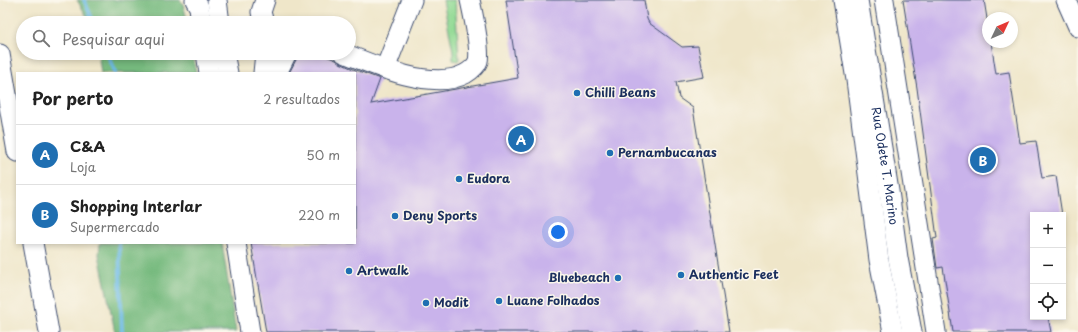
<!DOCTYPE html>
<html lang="pt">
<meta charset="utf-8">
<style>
:root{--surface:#fff;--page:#f6f6f6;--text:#222;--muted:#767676;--line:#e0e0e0;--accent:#1f6fb2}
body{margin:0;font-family:"Playpen Sans",sans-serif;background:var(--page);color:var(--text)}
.controls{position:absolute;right:12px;bottom:12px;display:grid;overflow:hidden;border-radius:0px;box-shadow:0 2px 6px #0003}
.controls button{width:36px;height:36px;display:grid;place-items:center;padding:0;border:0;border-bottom:1px solid var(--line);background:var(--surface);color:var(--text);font:20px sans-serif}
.compass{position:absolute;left:982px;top:12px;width:36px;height:36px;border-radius:50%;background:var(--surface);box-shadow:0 2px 6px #0003;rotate:46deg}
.you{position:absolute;left:558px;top:232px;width:14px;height:14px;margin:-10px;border:3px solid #fff;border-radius:50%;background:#1a73e8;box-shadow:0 0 0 6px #1a73e833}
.badge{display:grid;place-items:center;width:26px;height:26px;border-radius:50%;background:var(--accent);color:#fff;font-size:13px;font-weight:700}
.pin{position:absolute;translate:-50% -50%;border:2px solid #fff;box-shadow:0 1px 4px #0006}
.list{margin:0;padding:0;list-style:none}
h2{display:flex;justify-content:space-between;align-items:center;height:52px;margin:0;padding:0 16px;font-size:17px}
h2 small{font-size:13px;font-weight:400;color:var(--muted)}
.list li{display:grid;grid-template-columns:26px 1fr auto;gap:12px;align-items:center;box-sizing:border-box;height:60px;padding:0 16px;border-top:1px solid var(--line)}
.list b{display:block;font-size:15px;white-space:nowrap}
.list p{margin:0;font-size:13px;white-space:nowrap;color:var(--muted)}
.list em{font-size:13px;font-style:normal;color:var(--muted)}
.icon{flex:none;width:22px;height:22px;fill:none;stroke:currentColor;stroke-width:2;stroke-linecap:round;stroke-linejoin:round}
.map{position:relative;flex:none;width:1078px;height:332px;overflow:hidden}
.search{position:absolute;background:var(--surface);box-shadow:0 2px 6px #0003;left:16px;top:16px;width:340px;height:44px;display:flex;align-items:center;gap:10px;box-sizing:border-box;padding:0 14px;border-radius:22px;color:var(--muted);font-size:15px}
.panel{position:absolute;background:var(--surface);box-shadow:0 2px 6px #0003;left:16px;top:72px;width:340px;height:172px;border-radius:0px}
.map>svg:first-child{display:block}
</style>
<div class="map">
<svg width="1078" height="332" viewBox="0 0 1078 332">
<rect width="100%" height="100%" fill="#fbf7ec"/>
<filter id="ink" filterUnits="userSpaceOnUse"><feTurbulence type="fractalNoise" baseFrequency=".025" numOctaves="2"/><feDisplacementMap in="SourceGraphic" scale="8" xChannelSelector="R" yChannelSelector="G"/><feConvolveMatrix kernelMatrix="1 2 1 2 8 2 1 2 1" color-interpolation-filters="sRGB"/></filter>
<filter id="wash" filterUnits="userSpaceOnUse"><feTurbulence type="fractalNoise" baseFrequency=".012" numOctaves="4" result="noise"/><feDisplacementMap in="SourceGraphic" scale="16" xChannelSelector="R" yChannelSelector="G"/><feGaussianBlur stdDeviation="0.9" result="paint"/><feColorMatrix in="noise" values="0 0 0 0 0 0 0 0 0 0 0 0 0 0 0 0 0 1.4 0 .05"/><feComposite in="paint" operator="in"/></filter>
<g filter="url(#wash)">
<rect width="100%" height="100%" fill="#efe6c9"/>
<polygon fill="#93da94" stroke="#578479" points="443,0 455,0 459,59 458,61 453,60 453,51"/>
<g fill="#76ba7e" stroke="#48746e">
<polygon points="77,0 180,0 183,4 188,23 90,23 88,18"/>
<polygon points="98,53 193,53 196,73 101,73"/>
<polygon points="100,243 222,243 236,332 115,332 99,255"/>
</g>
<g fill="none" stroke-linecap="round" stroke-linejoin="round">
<g stroke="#6cbae6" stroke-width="4">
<polyline points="84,0 94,23"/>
<polyline points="107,53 114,69 115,73"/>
<polyline points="119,243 122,332"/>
</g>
</g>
<g id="blocks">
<g fill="#c9b3eb">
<polygon points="506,0 644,0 647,19 649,23 682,47 698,46 704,77 676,82 679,98 693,108 729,332 266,332 251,243 355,243 355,73 289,73 297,58 298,53 318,53 336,60 340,63 353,69 380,79 371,104 518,78"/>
<polygon points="903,0 984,0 988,25 988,42 991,42 996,74 1009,72 1020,143 1036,141 1042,178 1056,176 1062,215 1033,215 1033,317 1048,317 1051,332 953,332 943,267 937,268 933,239 937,238 917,88"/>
</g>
</g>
</g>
<g filter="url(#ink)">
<use href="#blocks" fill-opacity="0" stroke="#3b4a6e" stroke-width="1"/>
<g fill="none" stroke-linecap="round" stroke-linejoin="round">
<g stroke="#3b4a6e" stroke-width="21">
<g id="minor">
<polyline points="195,0 199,7 201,23"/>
<polyline points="217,0 220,23"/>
<polyline points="843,0 856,80 879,260 893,332"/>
<path id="s1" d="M858,0L889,191L898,258L912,332"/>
<polyline points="884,0 936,332"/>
<polyline points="1066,0 1078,27"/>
<polyline points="264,23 261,12 265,0"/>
<polyline points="206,53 209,73"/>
<polyline points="224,53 228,73"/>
<path d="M344,53C375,66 433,91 465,74C470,71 476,67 478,61C481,49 473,14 470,0"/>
<polyline points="0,54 17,152"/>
<polyline points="385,69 412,0"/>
<polyline points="263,73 265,53"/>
<polyline points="277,73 287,53"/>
<polyline points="33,243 49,332"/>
<polyline points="236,243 250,332"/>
</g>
</g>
<use href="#minor" stroke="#fff" stroke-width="19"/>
</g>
</g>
<g fill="#1f6fb2" stroke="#fbf7ec" stroke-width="1.5">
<circle cx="577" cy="93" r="4"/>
<circle cx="610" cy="153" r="4"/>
<circle cx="459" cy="179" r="4"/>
<circle cx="395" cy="216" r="4"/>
<circle cx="349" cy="271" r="4"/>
<circle cx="681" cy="275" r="4"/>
<circle cx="618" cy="278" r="4"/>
<circle cx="499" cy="301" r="4"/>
<circle cx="426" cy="303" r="4"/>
</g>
<g text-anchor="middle" stroke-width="3" stroke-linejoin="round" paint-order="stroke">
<g font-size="12" font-weight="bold" fill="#1b2f5e" stroke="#fbf7ec" text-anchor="start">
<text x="585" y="97">Chilli Beans</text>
<text x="618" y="157">Pernambucanas</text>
<text x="467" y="183">Eudora</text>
<text x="403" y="220">Deny Sports</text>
<text x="357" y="275">Artwalk</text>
<text x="689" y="279">Authentic Feet</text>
<text x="610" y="282" text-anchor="end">Bluebeach</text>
<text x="507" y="305">Luane Folhados</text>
<text x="434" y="307">Modit</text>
</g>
<g font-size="12" fill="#1b2f5e" stroke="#fbf7ec">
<text dy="4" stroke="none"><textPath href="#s1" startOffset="168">Rua Odete T. Marino</textPath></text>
</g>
</g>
</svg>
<div class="controls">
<button>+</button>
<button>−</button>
<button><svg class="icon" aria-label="locate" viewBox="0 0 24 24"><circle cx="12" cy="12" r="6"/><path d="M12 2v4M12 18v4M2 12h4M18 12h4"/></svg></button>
</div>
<svg class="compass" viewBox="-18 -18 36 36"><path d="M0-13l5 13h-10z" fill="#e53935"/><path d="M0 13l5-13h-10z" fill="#767676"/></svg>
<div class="you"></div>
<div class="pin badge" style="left:521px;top:139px">A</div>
<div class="pin badge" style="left:983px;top:160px">B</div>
<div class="search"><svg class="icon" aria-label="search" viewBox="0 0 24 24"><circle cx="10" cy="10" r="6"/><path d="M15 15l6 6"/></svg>Pesquisar aqui</div>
<section class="panel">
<h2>Por perto<small>2 resultados</small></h2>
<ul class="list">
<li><span class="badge">A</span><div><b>C&amp;A</b><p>Loja</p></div><em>50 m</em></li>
<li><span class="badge">B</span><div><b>Shopping Interlar</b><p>Supermercado</p></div><em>220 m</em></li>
</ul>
</section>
</div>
